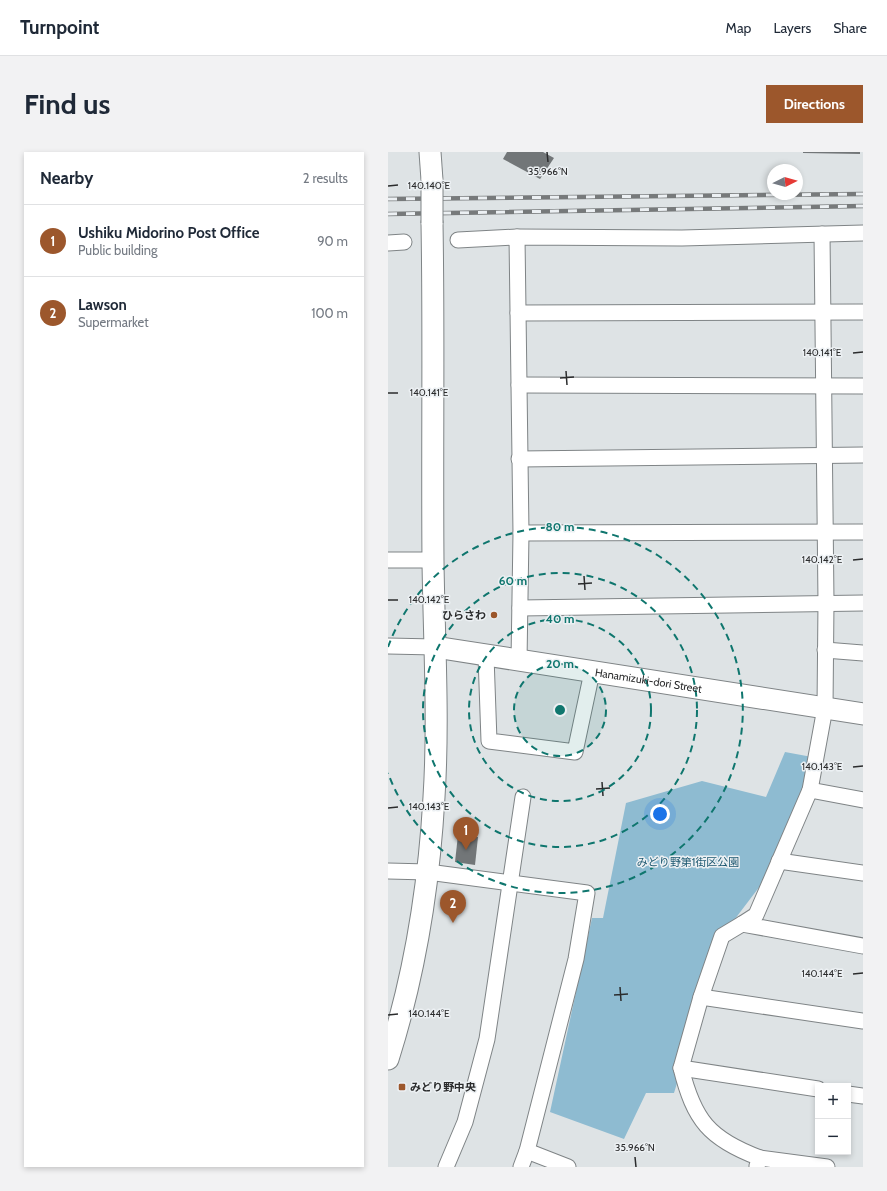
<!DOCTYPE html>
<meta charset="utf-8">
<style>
:root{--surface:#fff;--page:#f2f2f3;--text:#1f2937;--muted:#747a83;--line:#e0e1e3;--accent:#9c572c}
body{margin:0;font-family:Cabin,"Noto Sans JP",sans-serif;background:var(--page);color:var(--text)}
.controls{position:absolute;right:12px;bottom:12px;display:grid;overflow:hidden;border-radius:0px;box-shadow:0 2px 6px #0003}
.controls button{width:36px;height:36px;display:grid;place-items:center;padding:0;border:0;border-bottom:1px solid var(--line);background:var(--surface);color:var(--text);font:20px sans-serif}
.compass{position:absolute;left:379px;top:12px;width:36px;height:36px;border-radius:50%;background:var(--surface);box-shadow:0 2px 6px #0003;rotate:85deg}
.you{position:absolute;left:272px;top:662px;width:14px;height:14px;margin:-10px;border:3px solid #fff;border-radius:50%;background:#1a73e8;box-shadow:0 0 0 6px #1a73e833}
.badge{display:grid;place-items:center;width:26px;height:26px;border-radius:50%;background:var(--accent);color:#fff;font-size:13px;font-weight:700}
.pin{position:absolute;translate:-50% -33px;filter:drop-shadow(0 1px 2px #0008)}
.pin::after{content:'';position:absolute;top:21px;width:14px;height:12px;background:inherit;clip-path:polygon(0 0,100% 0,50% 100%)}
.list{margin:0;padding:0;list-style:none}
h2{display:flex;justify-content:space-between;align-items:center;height:52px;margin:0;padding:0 16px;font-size:17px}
h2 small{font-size:13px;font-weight:400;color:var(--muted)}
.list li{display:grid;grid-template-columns:26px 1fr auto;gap:12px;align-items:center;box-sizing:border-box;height:72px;padding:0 16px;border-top:1px solid var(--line)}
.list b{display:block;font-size:15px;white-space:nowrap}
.list p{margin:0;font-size:13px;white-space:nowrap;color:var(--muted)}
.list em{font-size:13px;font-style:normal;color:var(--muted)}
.map{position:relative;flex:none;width:475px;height:1015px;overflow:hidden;border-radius:0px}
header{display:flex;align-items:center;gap:24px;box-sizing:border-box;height:56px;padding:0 20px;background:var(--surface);border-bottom:1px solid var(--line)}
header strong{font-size:19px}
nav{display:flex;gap:22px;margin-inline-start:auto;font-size:14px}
.intro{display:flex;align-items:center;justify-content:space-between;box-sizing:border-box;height:96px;padding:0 24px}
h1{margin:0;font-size:28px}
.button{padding:10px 18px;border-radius:0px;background:var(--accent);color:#fff;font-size:14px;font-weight:700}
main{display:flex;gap:24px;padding:0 24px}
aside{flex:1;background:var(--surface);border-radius:0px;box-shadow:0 2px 6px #0003}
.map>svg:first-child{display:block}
</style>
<header>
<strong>Turnpoint</strong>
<nav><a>Map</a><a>Layers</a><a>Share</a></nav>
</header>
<div class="intro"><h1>Find us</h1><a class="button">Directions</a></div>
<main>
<aside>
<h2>Nearby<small>2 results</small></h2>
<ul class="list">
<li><span class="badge">1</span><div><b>Ushiku Midorino Post Office</b><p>Public building</p></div><em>90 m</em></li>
<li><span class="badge">2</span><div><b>Lawson</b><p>Supermarket</p></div><em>100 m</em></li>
</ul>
</aside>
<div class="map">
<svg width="475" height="1015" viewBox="0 0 475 1015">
<rect width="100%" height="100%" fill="#dee3e5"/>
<polygon fill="#8ebbd1" points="397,600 424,605 415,647 391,709 334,784 286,941 258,941 236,987 162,960 204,766 215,766 238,651 314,629 378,645"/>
<g fill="#727678">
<polygon points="119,0 155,0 166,6 152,27 115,7"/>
<polygon points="415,0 472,0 472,2 415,1"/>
<polygon points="70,683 90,685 87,713 67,710"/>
</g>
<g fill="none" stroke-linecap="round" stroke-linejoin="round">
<g stroke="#7f8486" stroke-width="17">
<g id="street">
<polyline points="434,82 438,450 437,556 422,638 368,763 354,772 475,794"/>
<polyline points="129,85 133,381 131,509"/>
<polyline points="70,88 129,85 294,86 475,81"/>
<polyline points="0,91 16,90"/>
<polyline points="130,161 475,160"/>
<polyline points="131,233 475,234"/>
<polyline points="131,307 475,303"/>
<polyline points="133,381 475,380"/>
<polyline points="0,408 45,408"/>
<polyline points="132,456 475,451"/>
<polyline points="0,494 47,495"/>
<polyline points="437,498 475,501"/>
<polyline points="98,504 101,589 187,600 204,520"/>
<polyline points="422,638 475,648"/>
<polyline points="391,709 475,721"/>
<polyline points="0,719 40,720 199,741 188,807 139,999 180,1015"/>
<polyline points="354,772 334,784 313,845 293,916 430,937"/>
<polyline points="313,845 475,869"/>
<path d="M293,916C306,968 321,987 372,1006"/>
<polyline points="460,942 475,944"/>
<polyline points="369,1014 372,1006 439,1015"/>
<polyline points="58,1015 77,970 99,887 135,645"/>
<polyline points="133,1015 139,999"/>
</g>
</g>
<g stroke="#7f8486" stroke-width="23">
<g id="secondary">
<polyline points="42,0 44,28"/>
<path id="s1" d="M47,495L475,562"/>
<path d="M0,907C27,822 41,734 46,645C51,567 46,488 45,409C44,296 46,183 44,71"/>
</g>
</g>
<use href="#street" stroke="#fff" stroke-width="15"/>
<use href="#secondary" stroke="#fff" stroke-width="21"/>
<g stroke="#777a7b" stroke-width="4.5">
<g id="rail">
<polyline points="0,47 475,42"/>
<polyline points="0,62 475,54"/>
</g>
</g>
<use href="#rail" stroke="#ecf0f3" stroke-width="3" stroke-dasharray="9" stroke-linecap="butt"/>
<g stroke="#7f8486" stroke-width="23" stroke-linecap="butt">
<polyline id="secondary-bridge" points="44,28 44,71"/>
</g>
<use href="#secondary-bridge" stroke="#fff" stroke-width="21"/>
</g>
<path fill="none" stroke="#2b2c2d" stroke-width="1.5" d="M159,0L160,10M0,34L10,33M465,201L475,200M178,219L179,233M172,226L186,225M0,241H10M465,408L475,407M196,424L197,438M190,432L204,431M0,448H10M465,615L475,614M214,630L215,644M208,637L222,636M0,656L10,655M465,822L475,821M232,835L233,849M226,843L240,842M0,863L10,862M247,1005L248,1015"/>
<circle cx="172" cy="558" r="46" fill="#0f766e" fill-opacity=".12"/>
<g fill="none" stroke="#0f766e" stroke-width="2" stroke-dasharray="7 5">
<circle cx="172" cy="558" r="46"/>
<circle cx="172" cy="558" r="91"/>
<circle cx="172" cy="558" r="137"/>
<path d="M0 495A183 183 0 1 1 0 621"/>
</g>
<g fill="#9c572c" stroke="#ecf0f3" stroke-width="1.5">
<circle cx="106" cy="463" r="4"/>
<rect x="10" y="931" width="8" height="8" rx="2"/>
</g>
<g text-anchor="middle" stroke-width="3" stroke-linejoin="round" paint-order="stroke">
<g font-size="11" font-weight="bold" fill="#2b2c2d" stroke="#ecf0f3" text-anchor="end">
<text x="98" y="467">ひらさわ</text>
<text x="22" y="939" text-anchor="start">みどり野中央</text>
</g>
<g font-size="11" fill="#2b2c2d" stroke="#ecf0f3">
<text dy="4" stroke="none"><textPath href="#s1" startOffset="216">Hanamizuki-dori Street</textPath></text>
</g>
<g font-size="11" fill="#1a566f" stroke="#ecf0f3">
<text x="300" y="714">みどり野第1街区公園</text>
</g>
</g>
<g font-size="10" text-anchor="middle" fill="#2b2c2d" stroke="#ecf0f3" stroke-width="3" stroke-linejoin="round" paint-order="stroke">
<text x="160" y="23">35.966°N</text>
<text x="41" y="37">140.140°E</text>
<text x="434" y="204">140.141°E</text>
<text x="41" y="244">140.141°E</text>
<text x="434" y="411">140.142°E</text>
<text x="41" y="451">140.142°E</text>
<text x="434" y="618">140.143°E</text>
<text x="41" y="658">140.143°E</text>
<text x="434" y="825">140.144°E</text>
<text x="41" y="865">140.144°E</text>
<text x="247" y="999">35.966°N</text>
</g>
<circle cx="172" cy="558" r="6" fill="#0f766e" stroke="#ecf0f3" stroke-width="2"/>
<g font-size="12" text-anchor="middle" font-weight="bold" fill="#0f766e" stroke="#ecf0f3" stroke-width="3" stroke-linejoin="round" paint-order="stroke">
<text x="172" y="379">80 m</text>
<text x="125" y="433">60 m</text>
<text x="172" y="471">40 m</text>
<text x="172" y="516">20 m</text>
</g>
</svg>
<div class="controls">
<button>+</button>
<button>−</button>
</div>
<svg class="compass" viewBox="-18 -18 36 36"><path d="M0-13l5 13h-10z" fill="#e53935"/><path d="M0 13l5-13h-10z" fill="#747a83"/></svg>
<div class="you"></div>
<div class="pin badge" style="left:78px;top:698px">1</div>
<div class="pin badge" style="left:65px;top:771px">2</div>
</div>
</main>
